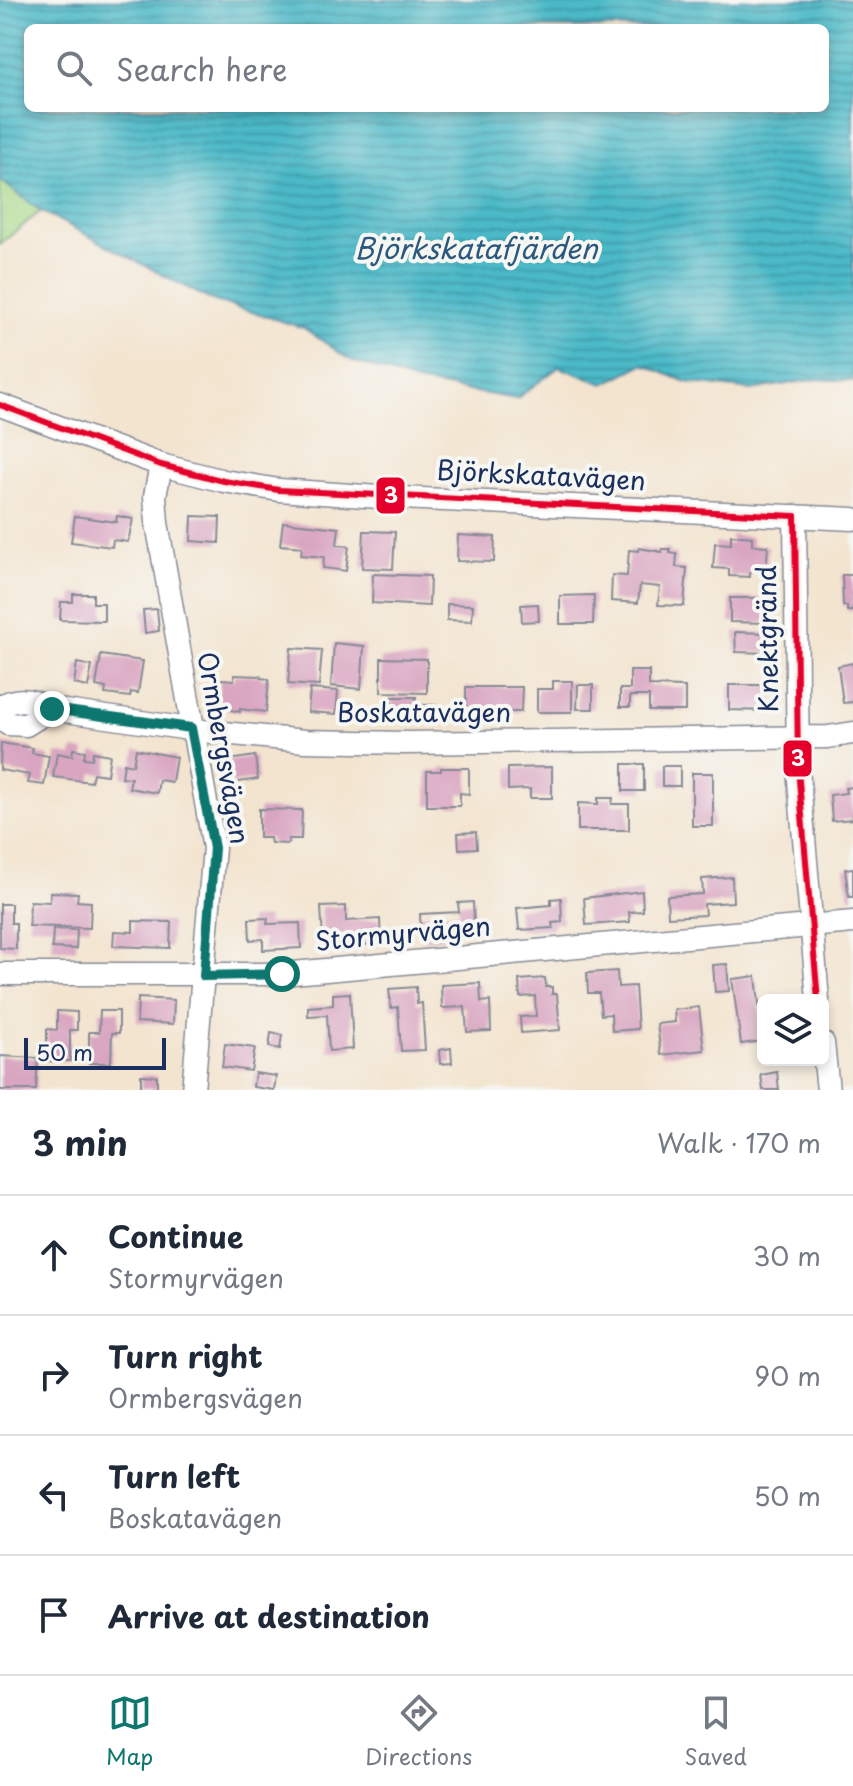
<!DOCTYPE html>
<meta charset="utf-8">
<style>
:root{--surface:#fff;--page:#f2f2f3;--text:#1f2937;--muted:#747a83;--line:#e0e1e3;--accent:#0f766e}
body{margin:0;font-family:"Playpen Sans",sans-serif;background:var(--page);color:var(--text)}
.controls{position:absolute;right:24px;bottom:24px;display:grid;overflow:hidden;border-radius:12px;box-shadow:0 4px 12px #0003}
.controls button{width:72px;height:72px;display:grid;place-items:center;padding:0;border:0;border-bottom:2px solid var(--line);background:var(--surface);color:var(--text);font:40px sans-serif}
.scale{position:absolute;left:24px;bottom:20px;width:142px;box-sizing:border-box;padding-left:8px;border:4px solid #1b2f5e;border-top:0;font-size:22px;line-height:28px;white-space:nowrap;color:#1b2f5e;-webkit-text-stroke:6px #f6f6f2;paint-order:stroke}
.stop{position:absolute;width:24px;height:24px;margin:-18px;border:6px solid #0f766e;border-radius:50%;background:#fff}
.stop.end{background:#0f766e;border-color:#fff;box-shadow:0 2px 8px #0008}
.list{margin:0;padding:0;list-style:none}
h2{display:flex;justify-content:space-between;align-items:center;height:104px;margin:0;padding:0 32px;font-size:34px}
h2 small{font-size:26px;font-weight:400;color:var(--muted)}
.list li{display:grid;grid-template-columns:52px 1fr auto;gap:24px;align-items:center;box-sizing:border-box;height:120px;padding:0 32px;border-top:2px solid var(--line)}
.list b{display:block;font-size:30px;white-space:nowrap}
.list p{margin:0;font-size:26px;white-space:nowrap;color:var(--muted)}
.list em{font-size:26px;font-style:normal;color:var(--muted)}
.icon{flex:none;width:44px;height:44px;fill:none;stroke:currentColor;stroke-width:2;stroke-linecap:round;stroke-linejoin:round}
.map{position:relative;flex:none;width:853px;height:1090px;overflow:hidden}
.search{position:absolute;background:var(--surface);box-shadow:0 4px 12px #0003;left:24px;right:24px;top:24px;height:88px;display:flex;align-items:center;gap:20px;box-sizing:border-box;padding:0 28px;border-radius:12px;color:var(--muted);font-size:30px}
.sheet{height:584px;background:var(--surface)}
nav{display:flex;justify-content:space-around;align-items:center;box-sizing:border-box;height:112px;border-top:2px solid var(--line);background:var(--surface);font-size:22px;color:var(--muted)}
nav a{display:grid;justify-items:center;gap:4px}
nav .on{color:var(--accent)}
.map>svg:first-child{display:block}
</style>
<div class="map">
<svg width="853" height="1090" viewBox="0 0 853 1090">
<defs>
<pattern id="water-rules" width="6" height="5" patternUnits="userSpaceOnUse" patternTransform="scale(2)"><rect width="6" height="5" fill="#4cb9c7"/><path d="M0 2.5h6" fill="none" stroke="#3e97a5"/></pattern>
</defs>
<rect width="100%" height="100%" fill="#f6f6f2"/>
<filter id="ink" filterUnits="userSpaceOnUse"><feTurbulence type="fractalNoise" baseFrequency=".0125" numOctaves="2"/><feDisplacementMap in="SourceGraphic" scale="16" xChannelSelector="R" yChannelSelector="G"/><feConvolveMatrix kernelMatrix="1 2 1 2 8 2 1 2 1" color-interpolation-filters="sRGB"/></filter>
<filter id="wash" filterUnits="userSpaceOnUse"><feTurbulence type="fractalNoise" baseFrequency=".006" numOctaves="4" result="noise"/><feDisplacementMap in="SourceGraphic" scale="32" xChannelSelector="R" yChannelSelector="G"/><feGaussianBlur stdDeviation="1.8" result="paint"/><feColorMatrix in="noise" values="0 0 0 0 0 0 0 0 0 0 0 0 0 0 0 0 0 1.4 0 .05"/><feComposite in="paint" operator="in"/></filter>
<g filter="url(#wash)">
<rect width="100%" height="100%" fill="#f3e4cf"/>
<polygon fill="#a7d988" stroke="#618473" stroke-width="2" points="0,180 41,211 0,244"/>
<path fill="url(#water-rules)" stroke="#347492" stroke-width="2" fill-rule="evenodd" d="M0,0H853V381L816,379L751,390L686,382L643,364L604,384L559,367L516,399L417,382L350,360L304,328L209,299L41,211L0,180ZM28,28H825V108H28Z"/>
<g id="blocks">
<g fill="#d9a5c1">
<polygon points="75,516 116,522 117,516 133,519 128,542 113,540 112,547 71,542"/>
<polygon points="192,516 220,517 219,543 191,541"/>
<polygon points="283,522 339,528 337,545 349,546 346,571 323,568 324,557 301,555 302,547 280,545"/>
<polygon points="364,531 395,532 393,569 362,568"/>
<polygon points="458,535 495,537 494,562 457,561"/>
<polygon points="731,535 752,537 752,545 768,546 766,572 750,571 750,577 729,576 729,569 713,568 715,543 731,544"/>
<polygon points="639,548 662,552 662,549 670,549 670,553 677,554 676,567 687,568 684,606 658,605 660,587 640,585 638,603 611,601 612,575 627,576 629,550 639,551"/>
<polygon points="373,574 430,576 429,606 372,603"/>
<polygon points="842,575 853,575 853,611 847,611 847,606 843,606"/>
<polygon points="73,594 93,594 93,603 104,603 104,621 60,620 61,602 73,602"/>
<polygon points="594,595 593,624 560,624 560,596"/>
<polygon points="730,598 765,598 765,623 730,622"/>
<polygon points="447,604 473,605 472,621 447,620"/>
<polygon points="538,604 539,621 522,622 521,605"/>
<polygon points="157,609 159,631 145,633 143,610"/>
<polygon points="735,632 768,633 767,653 736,652"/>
<polygon points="334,643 364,646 361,689 331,686"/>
<polygon points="291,648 322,650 319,686 288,684"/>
<polygon points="101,655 143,661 138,693 131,692 130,697 105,694 106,688 96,686"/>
<polygon points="381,658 427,659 427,693 381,692"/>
<polygon points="77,663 92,666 88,687 74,684"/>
<polygon points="853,663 853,702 843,703 838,666"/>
<polygon points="630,671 649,671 649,686 685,687 685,711 649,711 649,696 630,696 630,707 620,707 620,689 630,689"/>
<polygon points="234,675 261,676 261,678 269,679 266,712 240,709 240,712 217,707 220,679 234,680"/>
<polygon points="553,681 572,681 572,712 537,712 537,689 553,689"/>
<polygon points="578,685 593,685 593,709 577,709"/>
<polygon points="729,685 773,685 773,711 729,710"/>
<polygon points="466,687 522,687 521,712 466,712"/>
<polygon points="310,689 338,691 336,714 308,712"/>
<rect x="392" y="697" width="24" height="20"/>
<polygon points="421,705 436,705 435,718 421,717"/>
<polygon points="1,743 33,748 32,753 49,756 44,785 28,783 30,775 0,770"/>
<polygon points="73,749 85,751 84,758 92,759 93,752 110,755 107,775 93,773 91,782 53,777 57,753 72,756"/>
<polygon points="136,749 176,757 172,782 159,780 157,793 129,788 131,778 122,777 124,763 133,765"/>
<polygon points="255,756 258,779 232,783 229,760"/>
<rect x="623" y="764" width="21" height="27"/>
<rect x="662" y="766" width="18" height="20"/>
<polygon points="552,767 552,798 530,798 530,789 508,790 508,768"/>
<polygon points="441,768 469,768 469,794 460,793 460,806 427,806 427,771 441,771"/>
<rect x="692" y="773" width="21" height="53"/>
<polygon points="853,787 853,819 832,821 830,795 846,793 845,788"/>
<polygon points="598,798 613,798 612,804 629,804 629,830 578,830 578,803 598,804"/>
<polygon points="259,809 302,810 301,839 288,839 288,844 271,843 270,838 259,838"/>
<polygon points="476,832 477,848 459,849 458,833"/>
<polygon points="853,868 853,897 849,897 845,869"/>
<polygon points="732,877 733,902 704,904 705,915 668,917 667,896 703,894 702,879"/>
<polygon points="642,891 643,911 629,912 630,922 586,925 584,898"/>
<polygon points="50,892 78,893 77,901 91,902 90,928 29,926 30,901 50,902"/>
<polygon points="561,898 562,922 552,923 553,928 519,930 517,908 551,905 551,899"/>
<polygon points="473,902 474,925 462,926 462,931 447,932 448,938 421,939 420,914 459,912 458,903"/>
<polygon points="0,904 11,904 11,923 16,923 16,949 0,948"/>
<polygon points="346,906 346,921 380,919 381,944 338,946 337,939 323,940 321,907"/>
<polygon points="268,918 267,924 300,923 301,948 263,950 263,939 250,940 249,919"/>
<polygon points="133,921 171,922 170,948 113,946 114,931 133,932"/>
<polygon points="53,929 77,930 76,949 52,948"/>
<polygon points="727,964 729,991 715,992 713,965"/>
<polygon points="617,971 618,987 635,986 638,1029 612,1031 611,1014 601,1015 599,993 588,993 587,973"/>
<polygon points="756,976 763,1041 741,1044 732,979"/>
<polygon points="545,978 546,987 552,987 552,994 557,994 560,1030 521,1033 520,1017 536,1016 535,996 520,997 519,980"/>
<polygon points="480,983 481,1002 490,1001 491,1031 467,1032 465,1007 442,1008 441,985"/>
<polygon points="416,987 417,1004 422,1003 425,1050 401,1051 398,1007 391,1008 389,989"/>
<polygon points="350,993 353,1049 329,1051 327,1015 308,1016 308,1007 333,1005 333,994"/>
<polygon points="138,998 174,1000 173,1024 137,1022"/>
<polygon points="699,1007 704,1050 661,1055 657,1024 675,1022 674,1010"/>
<polygon points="57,1011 77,1012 77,1030 70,1030 70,1061 47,1061 47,1029 57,1030"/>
<polygon points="100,1011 119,1011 119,1033 112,1033 111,1063 89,1063 89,1032 99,1032"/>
<polygon points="271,1033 282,1035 280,1049 269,1047"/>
<polygon points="225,1044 255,1048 251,1071 222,1067"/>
<polygon points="451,1048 452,1063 440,1064 439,1050"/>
<polygon points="0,1056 38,1058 36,1090 0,1090"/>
<polygon points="777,1072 779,1090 763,1090 761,1075"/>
<polygon points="255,1073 276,1076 274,1090 253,1087"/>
<polygon points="141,1075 157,1076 157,1089 141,1088"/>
</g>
</g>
</g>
<g filter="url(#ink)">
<use href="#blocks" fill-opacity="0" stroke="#878a96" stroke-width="2"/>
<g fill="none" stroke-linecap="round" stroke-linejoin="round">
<g stroke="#878a96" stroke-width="25">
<g id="street">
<polyline points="0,405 161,465 224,481 279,490 379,497 853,519"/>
<polyline points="161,465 155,496 157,523 214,848 193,1090"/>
<polyline points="795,516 798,769 818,1000"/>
<path d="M52,709L26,725L8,724L1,715L5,704C22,696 37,702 52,709L203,731L305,741L406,743L828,737L853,733"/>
<polyline points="0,974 282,974 853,922"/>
<polyline points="823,1043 828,1090"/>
</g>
</g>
<use href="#street" stroke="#fff" stroke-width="22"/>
<g stroke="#f6f6f2" stroke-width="12">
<g id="bus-1">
<polyline points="0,405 161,465 224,481 279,490 795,516"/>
<polyline points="795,516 798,769 818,1000"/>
</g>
</g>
<use href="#bus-1" stroke="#e4002b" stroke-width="6"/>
</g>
</g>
<g fill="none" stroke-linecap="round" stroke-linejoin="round" filter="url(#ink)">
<polyline stroke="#0f766e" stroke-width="10" points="52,709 191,728 214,848 204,976 282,974"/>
</g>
<g text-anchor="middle" stroke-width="8" stroke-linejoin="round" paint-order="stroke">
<g font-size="26" fill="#1b2f5e" stroke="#f6f6f2">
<text transform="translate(541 476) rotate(3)" y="9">Björkskatavägen</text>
<text transform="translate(768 639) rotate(-91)" y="9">Knektgränd</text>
<text x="424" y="722">Boskatavägen</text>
<text transform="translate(223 748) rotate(80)" y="9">Ormbergsvägen</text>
<text transform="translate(403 934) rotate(-5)" y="9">Stormyrvägen</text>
</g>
<g font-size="28" font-style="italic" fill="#2a587e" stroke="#f6f6f2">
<text x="476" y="259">Björkskatafjärden</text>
</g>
</g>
<g stroke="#f6f6f2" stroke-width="3">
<rect x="375" y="476" width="31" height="39" rx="8" fill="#e4002b"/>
<rect x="782" y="739" width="31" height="39" rx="8" fill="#e4002b"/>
</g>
<g font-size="22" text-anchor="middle" font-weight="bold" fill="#fff">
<text x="391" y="503">3</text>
<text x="798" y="766">3</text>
</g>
</svg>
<div class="controls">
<button><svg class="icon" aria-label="layers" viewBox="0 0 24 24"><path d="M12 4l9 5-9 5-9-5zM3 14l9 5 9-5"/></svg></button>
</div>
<div class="scale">50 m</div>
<div class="stop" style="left:282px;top:974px"></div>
<div class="stop end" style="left:52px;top:709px"></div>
<div class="search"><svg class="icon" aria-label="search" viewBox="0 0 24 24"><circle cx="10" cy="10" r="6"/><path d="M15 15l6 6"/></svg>Search here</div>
</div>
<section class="sheet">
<h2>3 min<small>Walk · 170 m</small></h2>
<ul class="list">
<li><svg class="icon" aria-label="ahead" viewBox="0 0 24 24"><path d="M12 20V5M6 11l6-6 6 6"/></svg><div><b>Continue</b><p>Stormyrvägen</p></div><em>30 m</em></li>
<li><svg class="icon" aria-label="right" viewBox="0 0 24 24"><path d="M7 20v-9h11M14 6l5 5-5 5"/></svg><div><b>Turn right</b><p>Ormbergsvägen</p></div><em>90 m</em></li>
<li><svg class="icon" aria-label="left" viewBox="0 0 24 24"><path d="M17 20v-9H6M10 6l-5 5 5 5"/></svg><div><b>Turn left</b><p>Boskatavägen</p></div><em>50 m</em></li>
<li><svg class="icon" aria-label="arrive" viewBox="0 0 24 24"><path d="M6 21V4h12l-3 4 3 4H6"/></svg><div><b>Arrive at destination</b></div></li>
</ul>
</section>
<nav>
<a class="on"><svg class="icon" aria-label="map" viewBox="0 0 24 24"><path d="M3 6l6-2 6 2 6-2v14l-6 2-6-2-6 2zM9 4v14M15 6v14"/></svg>Map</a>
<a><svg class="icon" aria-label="directions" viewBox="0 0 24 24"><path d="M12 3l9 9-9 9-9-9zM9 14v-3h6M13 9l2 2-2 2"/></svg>Directions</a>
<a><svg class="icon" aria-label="saved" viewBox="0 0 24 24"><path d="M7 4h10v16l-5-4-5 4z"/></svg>Saved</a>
</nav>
